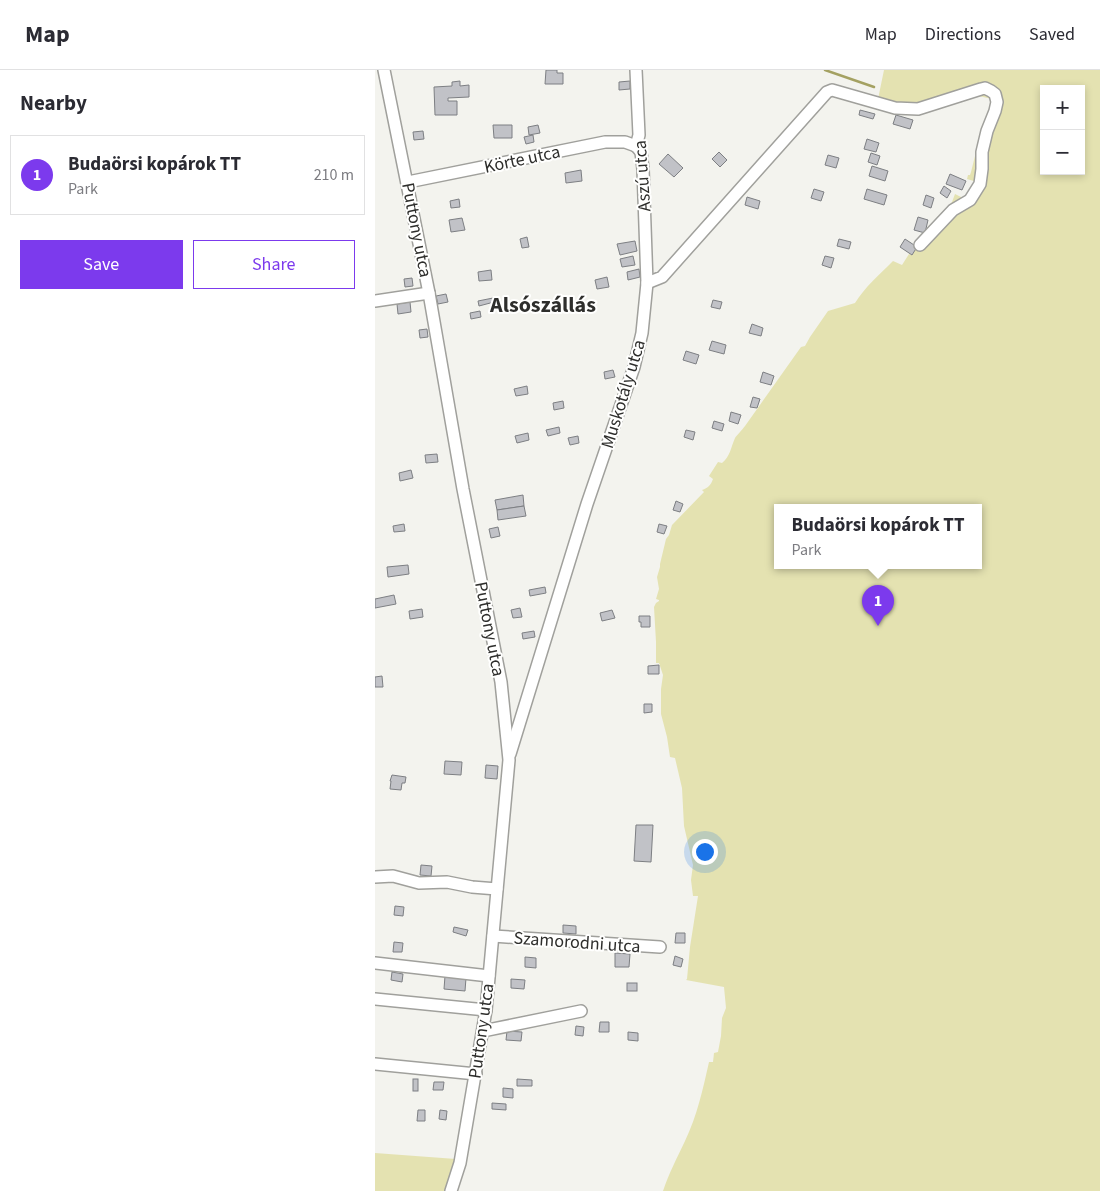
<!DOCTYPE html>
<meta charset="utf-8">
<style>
:root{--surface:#fff;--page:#f2f2f3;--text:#2b2b33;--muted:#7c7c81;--line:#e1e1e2;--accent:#7c3aed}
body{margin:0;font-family:"Source Sans 3",sans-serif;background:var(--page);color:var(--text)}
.controls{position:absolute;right:15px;top:15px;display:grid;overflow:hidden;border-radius:0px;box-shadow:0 2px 8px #0003}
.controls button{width:45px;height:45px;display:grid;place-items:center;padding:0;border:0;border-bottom:1px solid var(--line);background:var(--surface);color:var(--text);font:25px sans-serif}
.you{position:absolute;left:329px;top:781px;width:18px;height:18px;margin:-12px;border:4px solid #fff;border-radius:50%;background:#1a73e8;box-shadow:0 0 0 8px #1a73e833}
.badge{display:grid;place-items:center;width:32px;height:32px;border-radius:50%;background:var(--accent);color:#fff;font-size:16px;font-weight:700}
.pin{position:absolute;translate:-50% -41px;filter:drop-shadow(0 1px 2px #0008)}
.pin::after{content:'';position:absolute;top:26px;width:18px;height:15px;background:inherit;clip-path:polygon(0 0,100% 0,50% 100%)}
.popup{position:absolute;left:399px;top:434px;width:208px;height:65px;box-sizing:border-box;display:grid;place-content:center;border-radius:0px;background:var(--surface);filter:drop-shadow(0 1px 4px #0005);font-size:16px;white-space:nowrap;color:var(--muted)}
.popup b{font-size:19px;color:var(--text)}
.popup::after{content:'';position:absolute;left:50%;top:100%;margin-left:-10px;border:10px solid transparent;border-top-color:var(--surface)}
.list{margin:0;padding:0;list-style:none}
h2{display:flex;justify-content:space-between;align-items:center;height:65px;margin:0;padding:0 20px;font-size:21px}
h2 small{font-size:16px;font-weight:400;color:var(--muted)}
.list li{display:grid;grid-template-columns:32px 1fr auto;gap:15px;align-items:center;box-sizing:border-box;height:80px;margin:0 10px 10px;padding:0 10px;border:1px solid var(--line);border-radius:0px}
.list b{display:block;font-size:19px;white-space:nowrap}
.list p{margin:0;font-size:16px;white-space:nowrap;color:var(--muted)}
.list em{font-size:16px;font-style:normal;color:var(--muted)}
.actions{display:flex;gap:10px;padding:15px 20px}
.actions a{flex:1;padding:11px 0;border:1px solid var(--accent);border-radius:0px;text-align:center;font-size:18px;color:var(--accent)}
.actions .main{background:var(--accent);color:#fff}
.map{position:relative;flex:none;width:725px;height:1121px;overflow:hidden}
header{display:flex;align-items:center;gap:30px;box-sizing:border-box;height:70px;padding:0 25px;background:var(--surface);border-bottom:1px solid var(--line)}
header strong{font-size:24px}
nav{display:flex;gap:28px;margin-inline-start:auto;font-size:18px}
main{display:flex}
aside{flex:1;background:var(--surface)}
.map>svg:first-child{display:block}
</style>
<header>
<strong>Map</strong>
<nav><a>Map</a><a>Directions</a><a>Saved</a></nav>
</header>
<main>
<aside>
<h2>Nearby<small></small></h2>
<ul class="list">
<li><span class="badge">1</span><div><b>Budaörsi kopárok TT</b><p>Park</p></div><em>210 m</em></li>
</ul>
<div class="actions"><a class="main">Save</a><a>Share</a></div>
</aside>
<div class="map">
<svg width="725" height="1121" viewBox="0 0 725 1121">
<rect width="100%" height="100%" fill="#f3f3ee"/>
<g fill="#e4e2b1" fill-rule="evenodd">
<path d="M509,0H725V1121H288C294,1103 302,1088 310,1071C322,1046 328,1019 334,992H338L339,983L343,982L346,966L347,948L351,938L349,917L311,910L312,909L315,877L323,826H318L316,810L318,795L309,756L307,718L300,688L295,687L292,667L286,644V619L288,605L284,593H281V572L279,537L281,533L284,531V530L281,529L284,519L282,507L285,497V494L291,469L294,465L297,455L329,422L327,420C333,418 336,415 338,409L334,406L343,392L347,393C355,387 356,377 360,368C362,365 367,360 370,356L426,277L430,276L435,267L453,241L480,233C490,217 504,205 518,191L527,195L534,184L537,185L558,152L577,132L580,124L590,129L602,112L592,109L593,105H595L596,102L601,82L617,29L586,22L542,33H534L523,36L503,29ZM669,19H706V101H669ZM403,437H603V495H403Z"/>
<polygon points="0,1083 81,1089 74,1121 0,1121"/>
</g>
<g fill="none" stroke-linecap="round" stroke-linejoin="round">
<polyline stroke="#a4a162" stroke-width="2.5" points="450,0 499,17"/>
</g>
<g fill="#c1c2c7" stroke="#7d7f83">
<polygon points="171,0 182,0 182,3 188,3 188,14 170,14"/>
<polygon points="85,11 85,16 94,15 94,27 73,28 73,31 82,31 82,45 60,45 59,17 77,16 77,12"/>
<polygon points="255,11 255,19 244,20 244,12"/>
<polygon points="485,40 500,44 498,49 484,45"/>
<polygon points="521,45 538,50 535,59 518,54"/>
<polygon points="118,55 137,55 137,68 119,68"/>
<polygon points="163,55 165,63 154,65 153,57"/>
<polygon points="48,61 49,69 39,70 38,62"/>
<polygon points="158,65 159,72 151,74 149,67"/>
<polygon points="492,69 504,73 501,82 489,79"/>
<polygon points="344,82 352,90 345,97 337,89"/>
<polygon points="496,83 505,86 502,95 493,92"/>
<polygon points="293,84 308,98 299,107 284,94"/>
<polygon points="453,85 464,88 461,98 450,95"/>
<polygon points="497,96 513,101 510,111 494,106"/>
<polygon points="206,100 207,111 191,113 190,103"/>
<polygon points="575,104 591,111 587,120 571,114"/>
<polygon points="569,116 576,121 572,128 565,123"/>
<polygon points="439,119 449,122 446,131 436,128"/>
<polygon points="492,119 512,125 509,135 489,129"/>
<polygon points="551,125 559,128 556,138 548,135"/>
<polygon points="372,127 385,131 383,139 370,135"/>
<polygon points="84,129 85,137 76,138 75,131"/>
<polygon points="543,147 553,150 550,163 539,160"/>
<polygon points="87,148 90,160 76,162 74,150"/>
<polygon points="152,167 154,177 147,178 145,169"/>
<polygon points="464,169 476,172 474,179 462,176"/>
<polygon points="530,169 542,177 537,185 525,177"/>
<polygon points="260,171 262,181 245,185 242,174"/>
<polygon points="258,186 260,195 247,197 245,189"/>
<polygon points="450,186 459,188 456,198 447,195"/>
<polygon points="264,199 265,207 253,210 252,202"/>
<polygon points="116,200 117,210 104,211 103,202"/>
<polygon points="232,207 234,217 222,219 220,210"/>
<polygon points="37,208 38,216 30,217 29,209"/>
<polygon points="71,224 73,232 63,234 61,226"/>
<polygon points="118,228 119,232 104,236 103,231"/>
<polygon points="338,230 347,232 345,239 336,237"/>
<polygon points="35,232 36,242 23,244 22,234"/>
<polygon points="105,241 106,247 96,249 95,243"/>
<polygon points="377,254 388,258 386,266 374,263"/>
<polygon points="52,259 53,267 45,268 44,260"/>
<polygon points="337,271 351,275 349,284 334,280"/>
<polygon points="311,281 324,285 321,294 308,290"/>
<polygon points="238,300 240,307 230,309 229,302"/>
<polygon points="388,302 399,306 396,315 385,312"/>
<polygon points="152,316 153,324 141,326 139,319"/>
<polygon points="378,327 385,329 382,338 375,337"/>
<polygon points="188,331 189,338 179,340 178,333"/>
<polygon points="356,342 366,345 363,354 354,351"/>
<polygon points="339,351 349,354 347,361 337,358"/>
<polygon points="184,357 185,363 173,366 171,360"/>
<polygon points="311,360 320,362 318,370 309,367"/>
<polygon points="153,363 154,370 142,373 140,366"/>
<polygon points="203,366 204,373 195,375 193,368"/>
<polygon points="62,384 63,392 51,393 50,385"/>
<polygon points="36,400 38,408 25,411 24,403"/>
<polygon points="148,425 149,436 122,440 120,430"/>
<polygon points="301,431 308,434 305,442 298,440"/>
<polygon points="149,436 151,446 123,450 122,440"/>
<polygon points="29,454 30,461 19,462 18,456"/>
<polygon points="284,454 292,456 289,464 282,462"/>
<polygon points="123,457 125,466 116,468 114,459"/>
<polygon points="33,495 34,504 13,507 12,497"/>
<polygon points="170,517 171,523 155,526 154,520"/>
<polygon points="19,525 21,534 0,538 0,529"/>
<polygon points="145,538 147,547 138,548 136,540"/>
<polygon points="47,539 48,547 35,549 34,541"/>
<polygon points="237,540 240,548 227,551 225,543"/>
<polygon points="264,546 275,546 275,557 266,557 266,552 264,552"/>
<polygon points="159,561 160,567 148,569 147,563"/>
<polygon points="284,595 284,604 273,604 273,596"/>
<polygon points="7,606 8,617 0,617 0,607"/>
<polygon points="269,634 277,634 277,642 269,643"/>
<polygon points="70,691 87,692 86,705 69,704"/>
<polygon points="111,695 123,696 122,709 110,708"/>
<polygon points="17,705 31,707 30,713 27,713 26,720 15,719 16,711 15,711"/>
<polygon points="261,755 278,755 276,792 259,791"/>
<polygon points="46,795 57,796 56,806 45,805"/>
<polygon points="20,836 29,837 28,846 19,845"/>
<polygon points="188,855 201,856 201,864 188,863"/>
<polygon points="79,857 93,860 91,866 78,862"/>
<polygon points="301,863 310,863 310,873 300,873"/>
<polygon points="19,872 28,873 27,882 18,882"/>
<polygon points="240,883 255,884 254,897 240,897"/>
<polygon points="300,886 308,889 306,897 298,895"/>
<polygon points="150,887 161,888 161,898 150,897"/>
<polygon points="17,902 28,904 27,912 16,910"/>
<polygon points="70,906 91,908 90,921 69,919"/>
<polygon points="136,909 150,910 149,919 136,918"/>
<rect x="252" y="913" width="10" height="8"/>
<polygon points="225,952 234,952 234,962 224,962"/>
<polygon points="201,956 209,957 208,966 200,965"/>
<polygon points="132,961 147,962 146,971 131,970"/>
<polygon points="253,962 263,963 263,971 253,970"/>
<rect x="38" y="1009" width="5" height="12"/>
<polygon points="142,1009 157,1010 157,1016 142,1016"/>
<polygon points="59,1012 69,1012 68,1020 58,1020"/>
<polygon points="128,1018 138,1019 138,1028 128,1027"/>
<polygon points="117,1033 131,1034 131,1040 117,1039"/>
<polygon points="43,1040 50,1040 50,1051 42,1051"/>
<polygon points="65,1040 72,1041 71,1050 64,1049"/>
</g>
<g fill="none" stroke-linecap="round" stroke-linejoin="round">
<g stroke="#a0a09c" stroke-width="14">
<g id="street">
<polyline points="9,0 54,223 88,419 126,612 134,690 111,940 85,1093 76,1121"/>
<polyline points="261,76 264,65 261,0"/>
<polyline points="33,112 230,72 250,72 261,76"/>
<polyline points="272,213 287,207 452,22 457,20 520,38 543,39 606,19 610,18 616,21 620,24 622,32 620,41 612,61 607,82 607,99 605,114 595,130 578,140 545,175"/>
<polyline points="0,231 54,223"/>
<polyline points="135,684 212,434 259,297 267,263 272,213 268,99 266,82 261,76"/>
<polyline points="0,807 18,806 44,813 72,812 97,817 122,819"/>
<polyline points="118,866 285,877"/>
<polyline points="0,893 114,906"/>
<polyline points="0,929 111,940"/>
<polyline points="108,961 206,941"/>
<polyline points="0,994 101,1004"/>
</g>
</g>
<use href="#street" stroke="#fff" stroke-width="11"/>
</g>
<g text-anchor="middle" stroke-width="4" stroke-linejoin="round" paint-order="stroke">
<g font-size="18" fill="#2e2e2c" stroke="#fffffe">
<text transform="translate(147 89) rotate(-12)" y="6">Körte utca</text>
<text transform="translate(267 106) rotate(-94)" y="6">Aszú utca</text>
<text transform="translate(42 160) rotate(79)" y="6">Puttony utca</text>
<text transform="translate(248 324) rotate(-73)" y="6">Muskotály utca</text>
<text transform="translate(115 559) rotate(79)" y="6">Puttony utca</text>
<text transform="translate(202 872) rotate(4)" y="6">Szamorodni utca</text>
<text transform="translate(106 961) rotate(-82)" y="6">Puttony utca</text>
</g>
<g font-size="22" font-weight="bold" fill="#2e2e2c" stroke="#fffffe">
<text x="168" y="242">Alsószállás</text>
</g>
</g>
</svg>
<div class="controls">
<button>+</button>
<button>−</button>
</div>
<div class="you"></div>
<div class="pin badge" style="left:503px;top:556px">1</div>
<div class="popup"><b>Budaörsi kopárok TT</b>Park</div>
</div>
</main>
